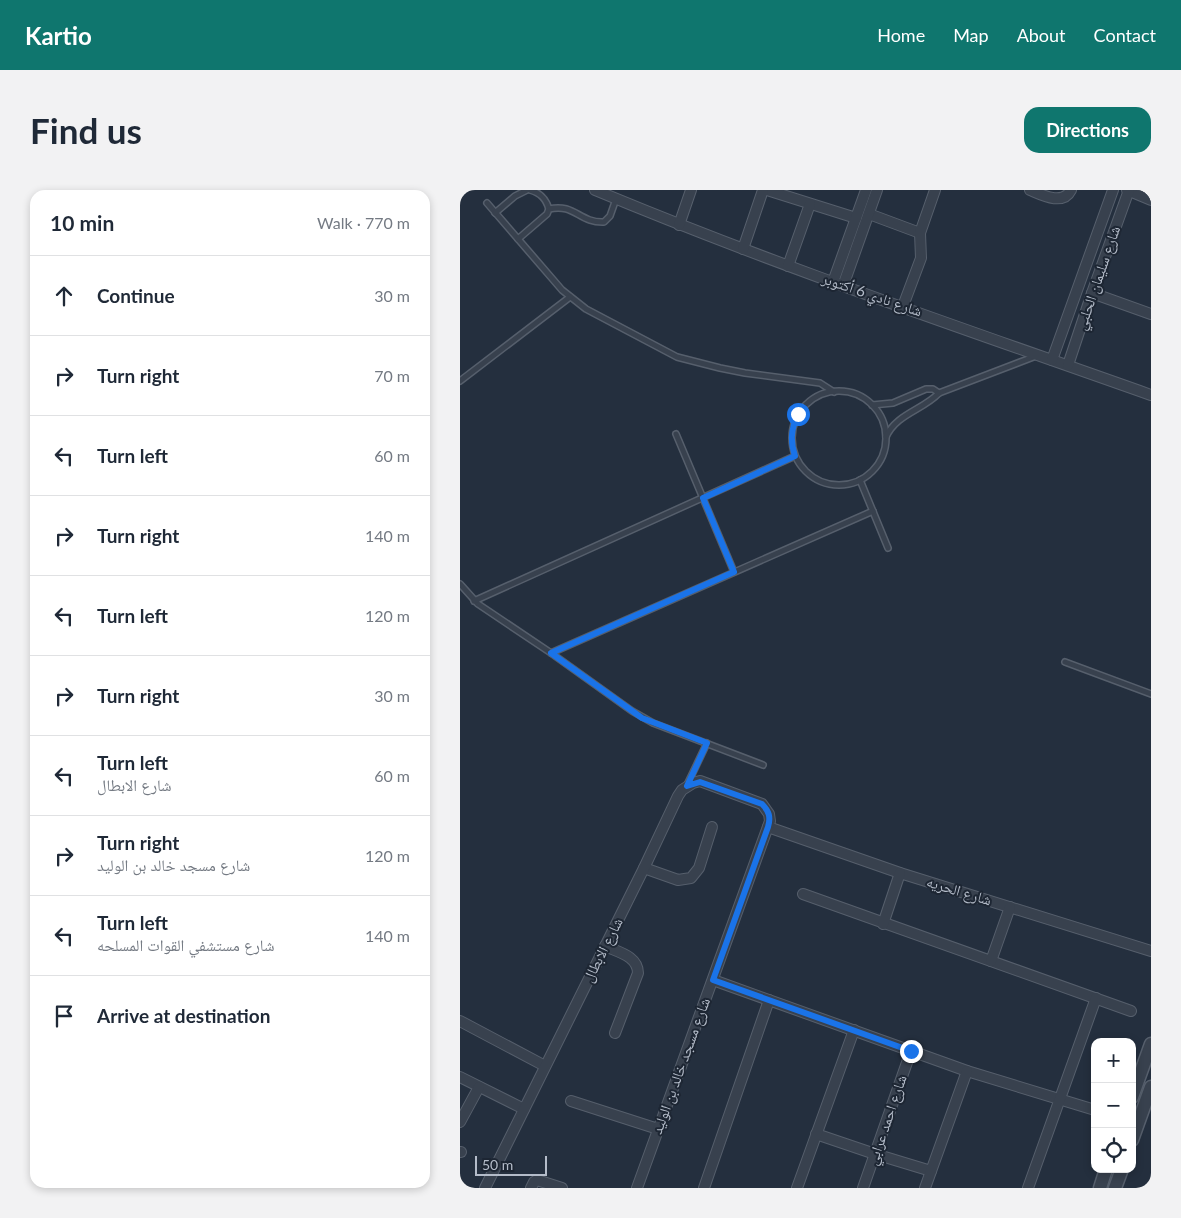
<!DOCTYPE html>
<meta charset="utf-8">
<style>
:root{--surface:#fff;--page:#f2f2f3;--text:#1f2937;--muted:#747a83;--line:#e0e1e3;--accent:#0f766e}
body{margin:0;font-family:Lato,"Noto Naskh Arabic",sans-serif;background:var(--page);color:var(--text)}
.controls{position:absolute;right:15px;bottom:15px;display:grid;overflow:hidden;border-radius:10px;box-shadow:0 2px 8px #0003}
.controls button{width:45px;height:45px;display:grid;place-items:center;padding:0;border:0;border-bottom:1px solid var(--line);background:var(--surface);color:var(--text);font:25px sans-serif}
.scale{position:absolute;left:15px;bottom:12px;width:72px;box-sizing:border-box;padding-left:5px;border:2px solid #b4bcc9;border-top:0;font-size:14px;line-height:18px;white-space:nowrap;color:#b4bcc9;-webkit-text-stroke:4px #1d2633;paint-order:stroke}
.stop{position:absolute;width:15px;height:15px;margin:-11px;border:4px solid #1a73e8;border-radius:50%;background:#fff}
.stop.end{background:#1a73e8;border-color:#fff;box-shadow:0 1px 5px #0008}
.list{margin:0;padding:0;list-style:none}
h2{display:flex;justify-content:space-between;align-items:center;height:65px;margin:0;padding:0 20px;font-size:21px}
h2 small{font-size:16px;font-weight:400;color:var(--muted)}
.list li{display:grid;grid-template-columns:32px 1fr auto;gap:15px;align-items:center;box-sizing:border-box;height:80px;padding:0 20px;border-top:1px solid var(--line)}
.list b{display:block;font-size:19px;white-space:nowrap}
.list p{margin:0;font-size:16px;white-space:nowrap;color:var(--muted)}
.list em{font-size:16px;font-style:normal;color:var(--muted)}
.icon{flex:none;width:28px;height:28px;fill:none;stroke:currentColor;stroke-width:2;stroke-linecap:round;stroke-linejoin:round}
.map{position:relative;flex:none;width:691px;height:998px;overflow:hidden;border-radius:15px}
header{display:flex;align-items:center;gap:30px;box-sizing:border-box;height:70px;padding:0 25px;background:var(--accent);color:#fff}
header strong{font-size:24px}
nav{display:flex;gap:28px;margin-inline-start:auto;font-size:18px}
.intro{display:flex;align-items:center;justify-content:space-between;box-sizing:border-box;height:120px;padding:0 30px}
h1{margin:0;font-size:35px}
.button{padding:12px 22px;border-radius:15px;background:var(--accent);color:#fff;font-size:18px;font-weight:700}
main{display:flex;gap:30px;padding:0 30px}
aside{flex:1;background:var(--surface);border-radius:15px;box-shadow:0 2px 8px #0003}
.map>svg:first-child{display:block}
</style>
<header>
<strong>Kartio</strong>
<nav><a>Home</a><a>Map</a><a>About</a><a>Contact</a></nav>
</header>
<div class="intro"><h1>Find us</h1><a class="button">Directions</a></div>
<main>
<aside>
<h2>10 min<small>Walk · 770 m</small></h2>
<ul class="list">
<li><svg class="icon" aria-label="ahead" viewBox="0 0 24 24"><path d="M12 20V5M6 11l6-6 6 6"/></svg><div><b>Continue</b></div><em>30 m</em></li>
<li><svg class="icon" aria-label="right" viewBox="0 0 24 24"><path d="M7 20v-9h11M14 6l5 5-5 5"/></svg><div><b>Turn right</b></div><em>70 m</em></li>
<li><svg class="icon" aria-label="left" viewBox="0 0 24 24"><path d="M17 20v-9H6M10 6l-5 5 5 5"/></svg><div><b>Turn left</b></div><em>60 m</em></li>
<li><svg class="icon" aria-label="right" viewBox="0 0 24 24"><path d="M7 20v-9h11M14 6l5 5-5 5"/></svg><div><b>Turn right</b></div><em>140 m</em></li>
<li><svg class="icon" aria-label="left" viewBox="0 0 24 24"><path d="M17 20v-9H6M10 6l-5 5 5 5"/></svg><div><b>Turn left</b></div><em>120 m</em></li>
<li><svg class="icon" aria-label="right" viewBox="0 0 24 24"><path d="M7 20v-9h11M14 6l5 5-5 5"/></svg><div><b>Turn right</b></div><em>30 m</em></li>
<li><svg class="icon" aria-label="left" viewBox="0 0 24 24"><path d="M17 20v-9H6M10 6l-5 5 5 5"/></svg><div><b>Turn left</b><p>شارع الابطال</p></div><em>60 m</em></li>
<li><svg class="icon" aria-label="right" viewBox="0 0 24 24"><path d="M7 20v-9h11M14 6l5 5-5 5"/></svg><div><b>Turn right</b><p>شارع مسجد خالد بن الوليد</p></div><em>120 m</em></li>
<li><svg class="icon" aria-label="left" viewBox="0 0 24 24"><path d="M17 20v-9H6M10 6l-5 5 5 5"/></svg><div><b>Turn left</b><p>شارع مستشفي القوات المسلحه</p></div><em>140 m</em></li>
<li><svg class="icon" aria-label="arrive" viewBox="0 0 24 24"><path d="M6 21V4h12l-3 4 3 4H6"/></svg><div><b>Arrive at destination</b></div></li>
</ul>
</aside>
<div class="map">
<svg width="691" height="998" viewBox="0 0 691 998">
<rect width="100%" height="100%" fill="#242f3e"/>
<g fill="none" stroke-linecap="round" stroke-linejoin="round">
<g stroke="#565f6c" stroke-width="8">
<g id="service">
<path d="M70,0C81,3 86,9 89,19"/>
<polyline points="27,13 102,100 126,119 217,167 260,178 285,183 360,193 374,202"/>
<polyline points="35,23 55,6 67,0"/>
<path d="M58,49L87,24L89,19C115,13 119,33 144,32L150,26L156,9"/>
<polyline points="0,191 110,107"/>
<circle cx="379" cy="248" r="47"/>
<polyline points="412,215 433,213 466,199 473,199 479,203"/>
<polyline points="216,244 274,382"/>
<path d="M426,247C436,224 463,220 479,203L576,166"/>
<polyline points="400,290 428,358"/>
<polyline points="0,394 18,414 91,463 172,521 193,533 303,575"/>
<polyline points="14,411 335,266"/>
<polyline points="91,463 413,321"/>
<polyline points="605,472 691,504"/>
<polyline points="227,595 247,553"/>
</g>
</g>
<g stroke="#565f6c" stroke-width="12">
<g id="minor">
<path d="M135,0C317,76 505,139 691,205"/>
<polyline points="307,0 396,28"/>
<path d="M570,0C582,5 603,16 611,0"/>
<polyline points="667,0 691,10"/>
<polyline points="409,24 460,43"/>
<polyline points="219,35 231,0"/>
<polyline points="283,59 303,0"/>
<polyline points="328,76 350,14"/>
<polyline points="373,92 406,0"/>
<polyline points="383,96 417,0"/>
<polyline points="632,103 691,124"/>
<polyline points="443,116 461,68 460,43 475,0"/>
<polyline points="592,170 653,0"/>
<polyline points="608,175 632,103 669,0"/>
<polyline points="308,637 440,683 691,761"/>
<polyline points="184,678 218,690 231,688 239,678 252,637"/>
<polyline points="343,704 671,821"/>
<polyline points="423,734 440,683"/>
<path d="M145,756C158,762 178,766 178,783L155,843"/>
<polyline points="531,771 550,717"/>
<polyline points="253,790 507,881 635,920"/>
<polyline points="0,831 85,876"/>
<polyline points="0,887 64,919"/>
<polyline points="111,911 198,939"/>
<polyline points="0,932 19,897"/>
<polyline points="356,944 415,964 471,981"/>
<polyline points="0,962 1,962"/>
<polyline points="25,998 184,678 218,606 222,600 233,593 240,591 302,614 309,624 310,631 177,998"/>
<polyline points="71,998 74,992 77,990 102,998"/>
<polyline points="244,998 309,810"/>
<polyline points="337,998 394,840"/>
<polyline points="403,998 451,861"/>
<polyline points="465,998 507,881"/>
<polyline points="568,998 636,808"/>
</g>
</g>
<g stroke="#565f6c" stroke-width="15">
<g id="tertiary">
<polyline points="672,907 691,854"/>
<polyline points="672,950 691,897"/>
<polyline points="640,998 646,979"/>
<polyline points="655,998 662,979"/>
</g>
</g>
<use href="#service" stroke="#38414e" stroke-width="5"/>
<use href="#minor" stroke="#38414e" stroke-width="10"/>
<use href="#tertiary" stroke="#38414e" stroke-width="12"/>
</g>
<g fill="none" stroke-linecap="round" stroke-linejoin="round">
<path stroke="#1a73e8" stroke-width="6" d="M338,224C331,239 330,251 335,266L243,308L274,382L91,463L182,528L247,553L227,596L240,592L302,614C309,621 311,627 308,637L253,790L451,861"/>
</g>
<g text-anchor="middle" stroke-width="4" stroke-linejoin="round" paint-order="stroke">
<g font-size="15" fill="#b4bcc9" stroke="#1d2633">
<text transform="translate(638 88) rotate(-71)" y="5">شارع سليمان الحلبي</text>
<text transform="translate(412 105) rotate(19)" y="5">شارع نادي 6 أكتوبر</text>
<text transform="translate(499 701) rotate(17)" y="5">شارع الحريه</text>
<text transform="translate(143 760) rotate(-63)" y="5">شارع الابطال</text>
<text transform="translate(221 876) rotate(-70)" y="5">شارع مسجد خالد بن الوليد</text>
<text transform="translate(427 930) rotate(-71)" y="5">شارع احمد عرابي</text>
</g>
</g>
</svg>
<div class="controls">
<button>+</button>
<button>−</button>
<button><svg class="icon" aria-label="locate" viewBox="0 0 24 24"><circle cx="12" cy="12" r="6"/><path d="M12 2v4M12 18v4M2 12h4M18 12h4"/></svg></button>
</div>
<div class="scale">50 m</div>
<div class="stop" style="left:338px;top:224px"></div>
<div class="stop end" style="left:451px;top:861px"></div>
</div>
</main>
